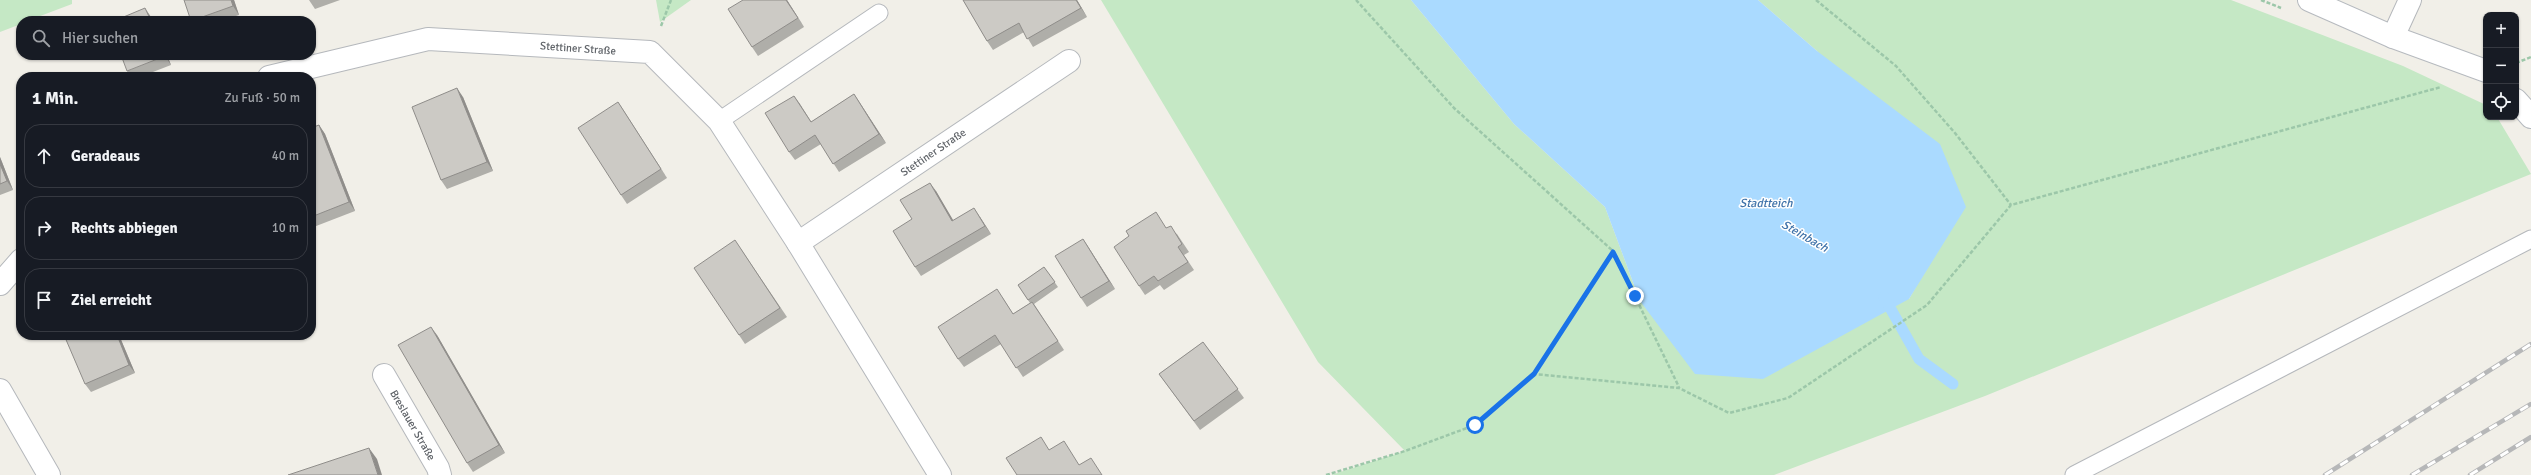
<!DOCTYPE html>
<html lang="de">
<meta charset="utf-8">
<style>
:root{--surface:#171b24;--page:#242831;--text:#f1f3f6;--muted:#9ea1a6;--line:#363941}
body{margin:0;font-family:Signika,sans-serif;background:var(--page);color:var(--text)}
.controls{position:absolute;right:12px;top:12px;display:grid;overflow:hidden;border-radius:8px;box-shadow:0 1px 3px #0004}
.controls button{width:36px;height:36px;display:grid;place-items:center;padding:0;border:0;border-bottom:1px solid var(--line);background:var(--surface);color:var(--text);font:20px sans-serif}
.stop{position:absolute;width:12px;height:12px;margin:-9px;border:3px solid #1a73e8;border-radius:50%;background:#fff}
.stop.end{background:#1a73e8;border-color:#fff;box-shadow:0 1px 4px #0008}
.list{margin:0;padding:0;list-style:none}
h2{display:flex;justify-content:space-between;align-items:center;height:52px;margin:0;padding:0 16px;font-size:17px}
h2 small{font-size:13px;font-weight:400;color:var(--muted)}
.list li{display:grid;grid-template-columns:26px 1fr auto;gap:12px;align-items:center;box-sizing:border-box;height:64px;margin:0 8px 8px;padding:0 8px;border:1px solid var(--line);border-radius:16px}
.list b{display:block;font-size:15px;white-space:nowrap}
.list em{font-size:13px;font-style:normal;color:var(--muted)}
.icon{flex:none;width:22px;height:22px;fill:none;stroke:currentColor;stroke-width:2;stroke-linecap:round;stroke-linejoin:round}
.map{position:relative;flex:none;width:2531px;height:475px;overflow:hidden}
.search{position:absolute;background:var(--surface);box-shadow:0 1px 3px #0004;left:16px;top:16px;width:300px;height:44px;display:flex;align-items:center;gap:10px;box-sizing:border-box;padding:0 14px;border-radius:16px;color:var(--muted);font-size:15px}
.panel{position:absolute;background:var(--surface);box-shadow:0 1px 3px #0004;left:16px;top:72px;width:300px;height:268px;border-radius:16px}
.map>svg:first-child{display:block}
</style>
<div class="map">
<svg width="2531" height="475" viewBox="0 0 2531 475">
<rect width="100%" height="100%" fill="#f1efe8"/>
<g fill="#c5e8c5">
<polygon points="0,0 72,0 72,4 27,21 21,21 21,24 0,32"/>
<polygon points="656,0 691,0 660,22"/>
<polygon points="1101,0 1411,0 1514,124 1605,207 1640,301 1909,299 1934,255 1817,51 1758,0 2231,0 2403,66 2486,105 2486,117 2497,117 2531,174 1985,396 1774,475 1331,475 1405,451 1318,362"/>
</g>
<polygon fill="#aadaff" points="1411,0 1758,0 1817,51 1940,144 1966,207 1909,299 1763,379 1695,374 1640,301 1605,207 1514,124"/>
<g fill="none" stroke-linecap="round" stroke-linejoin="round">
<polyline stroke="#aadaff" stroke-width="11" points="1884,297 1919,359 1953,384"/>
<g stroke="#b5b8bc" stroke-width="19">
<g id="lane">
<polyline points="719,121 879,13"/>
<polyline points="2074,475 2531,239"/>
</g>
</g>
<g stroke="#b5b8bc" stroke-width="24">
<g id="street">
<polyline points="2393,37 2410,0"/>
<polyline points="269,77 428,39 650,52 719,121 798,243 940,475"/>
<polyline points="798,243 1069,61"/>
<polyline points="0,284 21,260"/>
<polyline points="384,375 438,468 440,475"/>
<polyline points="0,390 49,475"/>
</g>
</g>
<g stroke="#b6babf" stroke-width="24">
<g id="secondary">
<polyline points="2309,0 2393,37 2486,71"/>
<polyline points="2516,100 2531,117"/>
</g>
</g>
<g stroke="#9cc7a9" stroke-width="2.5" stroke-dasharray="4 2" stroke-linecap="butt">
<polyline points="1356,0 1454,108 1613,251 1679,387"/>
<polyline points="1816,0 1896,66 1955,133 2011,205"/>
<polyline points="2261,0 2281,8"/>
<polyline points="661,26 671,0"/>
<polyline points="2516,63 2531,57"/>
<polyline points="1534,374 1613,252"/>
<polyline points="1326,475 1405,451 1475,425 1534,374 1679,388 1729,413 1788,398 1927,305 2011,205 2441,87"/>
</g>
<use href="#lane" stroke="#fff" stroke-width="17"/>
<use href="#street" stroke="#fff" stroke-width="22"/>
<use href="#secondary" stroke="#fff" stroke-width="22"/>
<g stroke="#b6b7b8" stroke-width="4.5">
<g id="rail">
<polyline points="2325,475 2531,344"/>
<polyline points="2412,475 2531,404"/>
<polyline points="2470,475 2531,437"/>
</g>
</g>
<use href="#rail" stroke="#fff" stroke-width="3" stroke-dasharray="9" stroke-linecap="butt"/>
</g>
<g fill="#afaea9">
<polygon points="184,0 234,0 239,15 221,21 192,21"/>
<polygon points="309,0 340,0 315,9"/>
<polygon points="743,0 787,0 804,27 758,56 752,47"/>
<polygon points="963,0 1077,0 1087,17 1033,47 1024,32 993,50 987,41"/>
<polygon points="167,55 171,65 140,77 132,77 127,71"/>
<polygon points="854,94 886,143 839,172 821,144 795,160 789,152 794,96 811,122"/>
<polygon points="463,97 493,171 447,189 441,180"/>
<polygon points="618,102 667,178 627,204 621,195"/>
<polygon points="319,125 325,134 355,211 311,228 311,128"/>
<polygon points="0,157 13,190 0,195"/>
<polygon points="936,191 953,221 980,217 991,234 921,276 915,267 912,219"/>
<polygon points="1167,228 1177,234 1189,252 1184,255 1194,270 1164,290 1160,285 1145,295 1139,286"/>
<polygon points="1083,239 1115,289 1087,307 1081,298"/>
<polygon points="741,249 787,317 745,344 739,335"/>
<polygon points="1044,267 1058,287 1034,304 1064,350 1023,377 1001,344 964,367 958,359 1003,298 1013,314 1030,303 1018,285"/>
<polygon points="119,335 135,373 91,392 85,384"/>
<polygon points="437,335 505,453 473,472 467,463"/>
<polygon points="1203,342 1244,398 1200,430 1159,374"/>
</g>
<g fill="#8f8d8a">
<polygon points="231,0 234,0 239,15 233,6"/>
<polygon points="786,0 787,0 804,27"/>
<polygon points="1076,0 1077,0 1087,17 1081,8"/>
<polygon points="145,8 151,17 153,21 151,21"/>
<polygon points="164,55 167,55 171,65 165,56"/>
<polygon points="457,88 463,97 493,171 487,162"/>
<polygon points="854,94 860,103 886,143 879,134"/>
<polygon points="794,96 800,104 817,131 811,122"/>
<polygon points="618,102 624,111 667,178 661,169"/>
<polygon points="319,125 325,134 355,211 349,202"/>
<polygon points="0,157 13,190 7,181 0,164"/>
<polygon points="930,183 936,191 959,230 952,221"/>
<polygon points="974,208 980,217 991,234 985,226"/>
<polygon points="1083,239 1089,248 1115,289 1109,281"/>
<polygon points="431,327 437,335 505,453 499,445"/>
<polygon points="117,335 119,335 135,373 129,365"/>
<polygon points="369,448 377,459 382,475 378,475"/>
</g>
<g fill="#cccac5" stroke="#8f8d8a">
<polygon points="184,0 231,0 233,6 191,21"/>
<polygon points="743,0 786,0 798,18 752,47 728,9"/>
<polygon points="963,0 1076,0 1081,8 1027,39 1019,23 987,41"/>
<polygon points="145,8 151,21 114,21"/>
<polygon points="121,55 164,55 165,56 127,71"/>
<polygon points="457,88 487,162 441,180 412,107"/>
<polygon points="854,94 879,134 833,164 815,135 789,152 765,113 794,96 811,122"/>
<polygon points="618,102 661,169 621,195 578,128"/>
<polygon points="319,125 349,202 311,217 311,128"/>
<polygon points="0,164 7,181 0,184"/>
<polygon points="930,183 952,221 974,208 985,226 915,267 893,231 912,219 900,200"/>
<polygon points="1156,212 1166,228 1171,226 1182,244 1178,247 1188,262 1158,281 1154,276 1139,286 1114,247 1129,236 1126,231"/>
<polygon points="1083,239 1109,281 1081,298 1055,256"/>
<polygon points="735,240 780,308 739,335 694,268"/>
<polygon points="1044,267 1055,282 1028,300 1018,285"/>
<polygon points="997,289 1013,314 1032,302 1058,341 1016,368 995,335 958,359 938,327"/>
<polygon points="431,327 499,445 467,463 398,345"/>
<polygon points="64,335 117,335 129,365 85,384"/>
<polygon points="1203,342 1238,389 1194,421 1159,374"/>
<polygon points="1041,437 1049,450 1064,441 1079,465 1091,458 1102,475 1017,475 1006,458"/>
<polygon points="369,448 378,475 288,475"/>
</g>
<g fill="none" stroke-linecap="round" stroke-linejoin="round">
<polyline stroke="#1a73e8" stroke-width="5" points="1475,425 1534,374 1613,252 1635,296"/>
</g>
<g text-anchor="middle" stroke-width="3" stroke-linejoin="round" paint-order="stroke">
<g font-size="11" fill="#5f6368" stroke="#fff">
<text transform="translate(578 48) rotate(4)" y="4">Stettiner Straße</text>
<text transform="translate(933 152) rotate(-34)" y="4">Stettiner Straße</text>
<text transform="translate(413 425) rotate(60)" y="4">Breslauer Straße</text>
</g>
<g font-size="12" font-style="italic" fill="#4174aa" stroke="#fff">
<text x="1766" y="207">Stadtteich</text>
<text transform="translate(1805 236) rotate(30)" y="4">Steinbach</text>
</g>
</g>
</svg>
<div class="controls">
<button>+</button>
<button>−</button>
<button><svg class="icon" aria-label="locate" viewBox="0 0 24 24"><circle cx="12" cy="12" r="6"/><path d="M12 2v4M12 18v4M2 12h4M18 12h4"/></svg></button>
</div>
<div class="stop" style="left:1475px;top:425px"></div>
<div class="stop end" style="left:1635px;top:296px"></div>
<div class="search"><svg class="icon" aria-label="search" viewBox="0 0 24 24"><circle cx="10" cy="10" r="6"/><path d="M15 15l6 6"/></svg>Hier suchen</div>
<section class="panel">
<h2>1 Min.<small>Zu Fuß · 50 m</small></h2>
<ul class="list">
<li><svg class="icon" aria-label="ahead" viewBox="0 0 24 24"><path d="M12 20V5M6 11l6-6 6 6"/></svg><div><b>Geradeaus</b></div><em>40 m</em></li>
<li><svg class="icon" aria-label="right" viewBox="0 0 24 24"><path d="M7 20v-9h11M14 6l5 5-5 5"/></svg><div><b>Rechts abbiegen</b></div><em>10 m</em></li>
<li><svg class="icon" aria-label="arrive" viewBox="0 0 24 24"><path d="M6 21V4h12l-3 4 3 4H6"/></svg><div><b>Ziel erreicht</b></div></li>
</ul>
</section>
</div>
